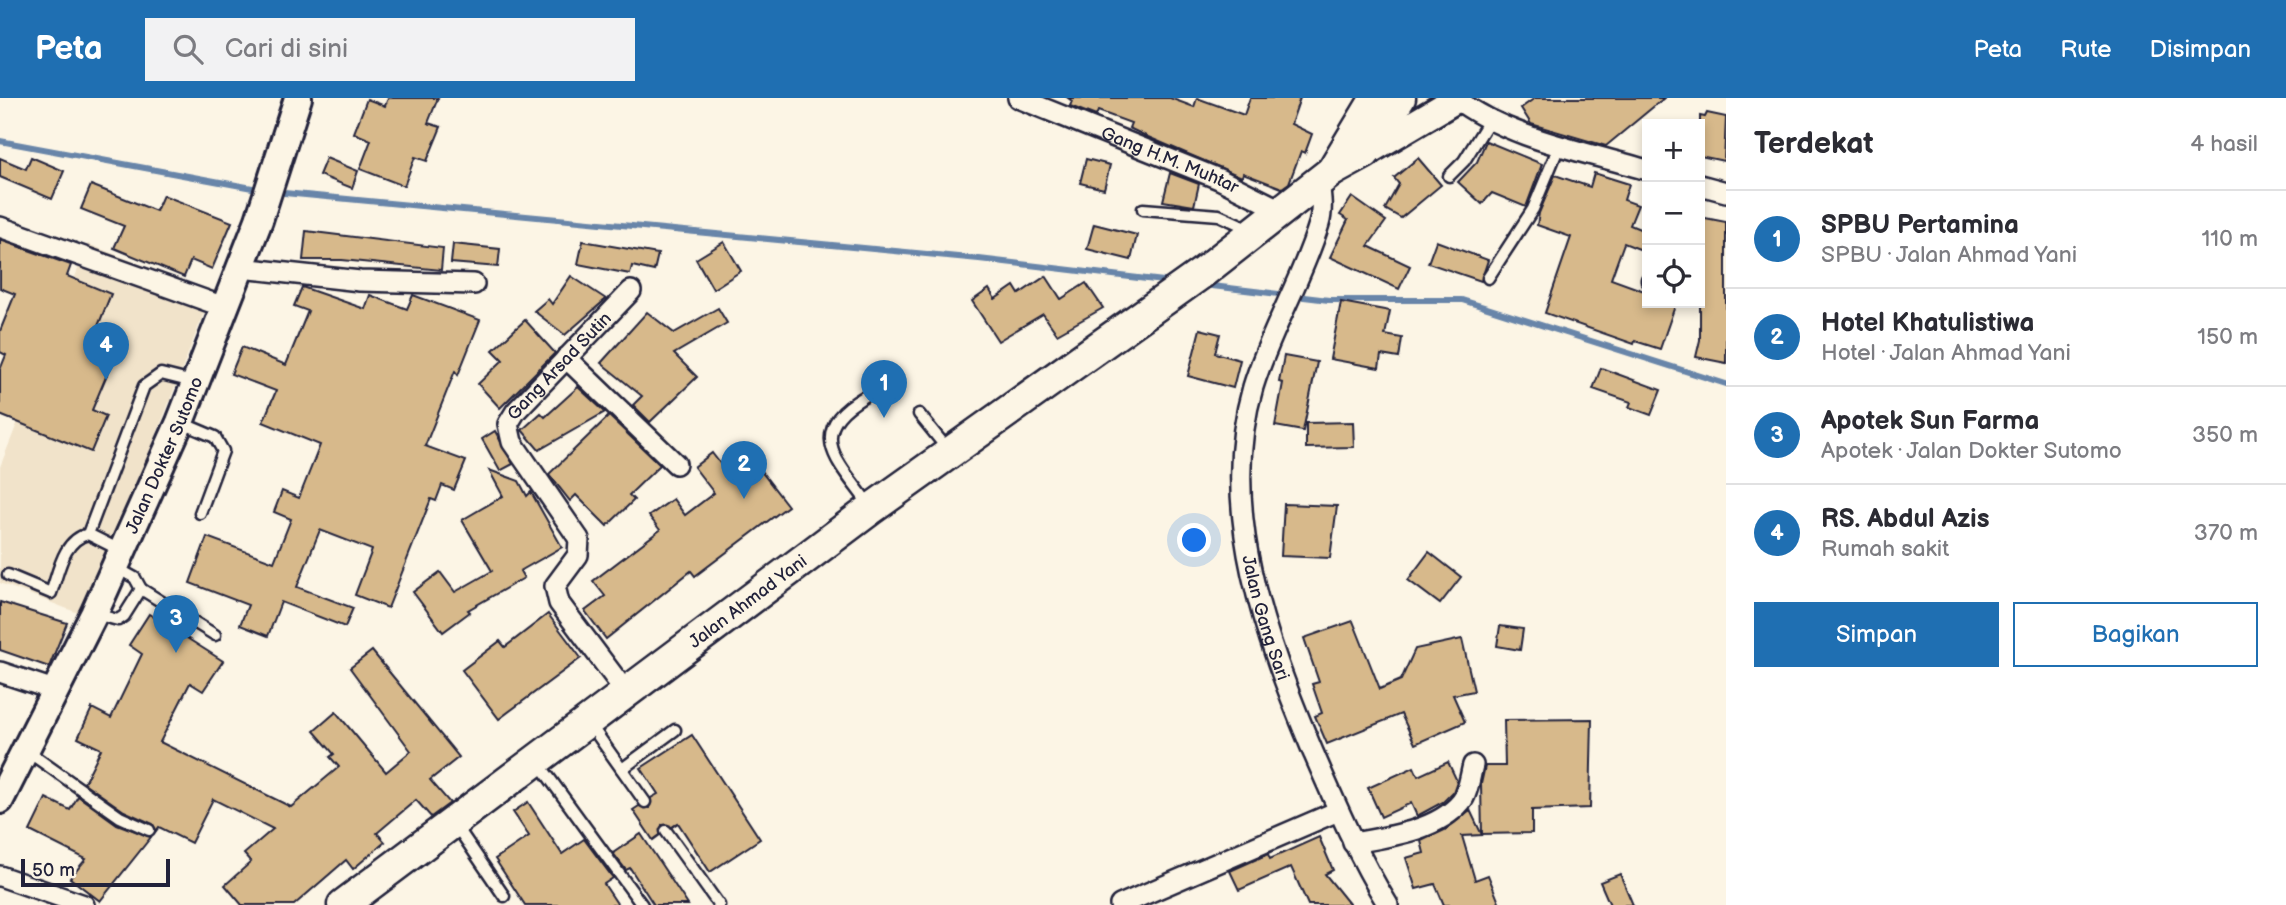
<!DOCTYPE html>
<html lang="id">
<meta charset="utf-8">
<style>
:root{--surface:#fff;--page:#f2f2f3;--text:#2b2b33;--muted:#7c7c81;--line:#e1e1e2;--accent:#1f6fb2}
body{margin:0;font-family:"Balsamiq Sans",sans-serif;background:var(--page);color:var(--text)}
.controls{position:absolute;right:21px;top:21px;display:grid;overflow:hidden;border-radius:0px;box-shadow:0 4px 10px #0003}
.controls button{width:63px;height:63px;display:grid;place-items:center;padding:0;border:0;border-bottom:2px solid var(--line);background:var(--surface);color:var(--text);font:35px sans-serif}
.scale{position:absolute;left:21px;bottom:18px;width:149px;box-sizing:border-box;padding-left:7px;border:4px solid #22223b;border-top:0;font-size:19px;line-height:24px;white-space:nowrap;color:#22223b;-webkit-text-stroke:5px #fcf5e5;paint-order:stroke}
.you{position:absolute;left:1195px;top:443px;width:24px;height:24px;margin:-18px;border:5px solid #fff;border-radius:50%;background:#1a73e8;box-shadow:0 0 0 10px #1a73e833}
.badge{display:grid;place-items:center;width:46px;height:46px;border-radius:50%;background:var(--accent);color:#fff;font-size:23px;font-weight:700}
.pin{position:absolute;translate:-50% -58px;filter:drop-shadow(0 2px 4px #0008)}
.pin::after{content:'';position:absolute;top:37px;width:24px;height:21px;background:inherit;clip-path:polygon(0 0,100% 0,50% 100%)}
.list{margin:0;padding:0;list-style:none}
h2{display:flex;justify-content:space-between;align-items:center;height:91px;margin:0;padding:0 28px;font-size:30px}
h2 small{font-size:23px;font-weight:400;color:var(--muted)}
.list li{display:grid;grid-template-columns:46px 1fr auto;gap:21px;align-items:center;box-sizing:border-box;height:98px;padding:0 28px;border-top:2px solid var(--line)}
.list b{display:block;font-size:26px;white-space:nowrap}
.list p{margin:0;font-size:23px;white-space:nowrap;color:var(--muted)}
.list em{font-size:23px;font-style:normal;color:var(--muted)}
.actions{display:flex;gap:14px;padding:21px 28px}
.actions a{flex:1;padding:16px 0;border:2px solid var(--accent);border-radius:0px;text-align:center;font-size:24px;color:var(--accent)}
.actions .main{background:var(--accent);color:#fff}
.icon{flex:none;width:38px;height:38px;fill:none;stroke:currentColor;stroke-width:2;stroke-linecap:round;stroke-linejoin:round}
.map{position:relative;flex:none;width:1726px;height:807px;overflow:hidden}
header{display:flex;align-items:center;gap:42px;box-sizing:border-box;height:98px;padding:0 35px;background:var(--accent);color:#fff}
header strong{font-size:33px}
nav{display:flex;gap:38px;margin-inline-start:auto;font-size:24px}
.search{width:490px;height:63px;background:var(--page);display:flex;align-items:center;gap:18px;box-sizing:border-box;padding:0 24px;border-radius:0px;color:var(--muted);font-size:26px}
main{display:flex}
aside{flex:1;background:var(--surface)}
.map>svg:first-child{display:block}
</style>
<header>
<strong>Peta</strong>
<div class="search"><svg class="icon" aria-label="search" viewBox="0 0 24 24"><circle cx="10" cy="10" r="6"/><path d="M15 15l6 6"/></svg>Cari di sini</div>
<nav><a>Peta</a><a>Rute</a><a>Disimpan</a></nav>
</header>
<main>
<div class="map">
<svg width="1726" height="807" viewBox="0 0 1726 807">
<rect width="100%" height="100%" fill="#fcf5e5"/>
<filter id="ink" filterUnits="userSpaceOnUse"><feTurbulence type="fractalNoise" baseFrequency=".0143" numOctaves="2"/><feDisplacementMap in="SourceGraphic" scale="14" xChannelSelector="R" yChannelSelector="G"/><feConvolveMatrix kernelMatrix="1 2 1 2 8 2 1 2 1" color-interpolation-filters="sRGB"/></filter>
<g filter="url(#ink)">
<polygon fill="#f1e3ca" points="88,146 212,194 86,518 0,485 0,369"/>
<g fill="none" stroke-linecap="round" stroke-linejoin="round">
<g stroke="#6885a9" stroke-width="6">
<polyline points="0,43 263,92"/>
<polyline points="274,94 979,161 1172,184"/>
<polyline points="1204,187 1329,202 1462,202 1726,286"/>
</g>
</g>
<g fill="#d7b98b" stroke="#22223b" stroke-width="2">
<polygon points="388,0 438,0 428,25 441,29 427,63 415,59 404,88 360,71 371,42 354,35 367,1 385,8"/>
<polygon points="1068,0 1170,0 1194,9 1197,0 1244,17 1250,0 1300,0 1291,26 1312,36 1305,55 1301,53 1289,85 1282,90 1243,75 1242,79 1148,39 1129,30 1131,25 1098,13 1096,18 1070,8 1072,3"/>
<polygon points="1535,0 1664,0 1606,48 1531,26 1521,10"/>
<polygon points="1707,15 1726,19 1724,63 1700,58 1700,18 1705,19"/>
<polygon points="1486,43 1542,66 1526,109 1492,95 1482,106 1458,84 1477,64"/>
<polygon points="31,59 64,73 52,101 0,79 0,60 26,71"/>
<polygon points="326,60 358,73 352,90 319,77"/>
<polygon points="1418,60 1441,87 1401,120 1385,111 1399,86 1394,80"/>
<polygon points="1086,61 1110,67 1104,91 1080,85"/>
<polygon points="1170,75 1199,86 1194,108 1163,103"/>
<polygon points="1594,75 1629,86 1624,102 1638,107 1630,127 1647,134 1647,154 1624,145 1611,181 1647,194 1647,205 1676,205 1660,251 1635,243 1634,246 1545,215 1571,139 1537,127 1539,115 1555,77 1590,89"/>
<polygon points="91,87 156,113 163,97 232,124 212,171 191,162 184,179 114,150 124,128 81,111"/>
<polygon points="1352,99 1386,123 1368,148 1410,168 1399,191 1330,159 1348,122 1340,117"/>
<polygon points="1700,119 1726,124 1726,265 1696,259 1700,242"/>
<polygon points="1094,126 1137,137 1131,162 1087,151"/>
<polygon points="306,133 443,150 441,172 342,162 303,162"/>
<polygon points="0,142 71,167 67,178 111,196 94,238 119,248 92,312 106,318 91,354 0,317 0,272 6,257 0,254 0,233 15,196 0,190"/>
<polygon points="583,143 658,156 654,173 632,168 630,176 578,166"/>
<polygon points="1436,143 1488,162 1481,183 1428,165"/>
<polygon points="724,144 741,173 713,191 696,161"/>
<polygon points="453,146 500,151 498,169 451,165"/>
<polygon points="571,178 606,201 565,237 534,213 548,201 552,206"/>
<polygon points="1046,178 1061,201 1086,185 1103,210 1057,236 1043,216 998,243 972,203 989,191 995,201 1014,188 1019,196"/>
<polygon points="302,189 365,211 370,197 407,211 413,197 480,222 458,277 455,273 425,348 466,363 454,392 442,387 436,403 431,401 388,510 355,497 372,452 320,432 297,489 353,510 345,529 281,504 268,538 240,527 248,507 190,485 207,439 274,464 291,421 274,414 282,393 299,400 320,347 263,324 276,293 231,276 242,249 286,267 308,213 294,208"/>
<polygon points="1341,204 1390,213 1385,237 1402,240 1399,260 1381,257 1379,270 1330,261"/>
<polygon points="718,210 727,225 674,256 697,279 650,324 633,307 642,298 601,265 647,214 674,235"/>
<polygon points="525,222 555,255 500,310 478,286 503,262 493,252"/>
<polygon points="1200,231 1220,236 1215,255 1240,262 1233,290 1188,278"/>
<polygon points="1284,258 1317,264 1303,333 1275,328 1283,285 1279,284"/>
<polygon points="1601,270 1661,292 1651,317 1629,309 1631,304 1593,291"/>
<polygon points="578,289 605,314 539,352 522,332 541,315 545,319"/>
<polygon points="609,318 660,367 629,397 634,402 607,428 576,397 570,403 549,376"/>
<polygon points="1353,324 1354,349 1306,350 1306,325"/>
<polygon points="495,333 513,366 500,373 482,341"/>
<polygon points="712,355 732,381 754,364 788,408 695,478 691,473 606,541 585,513 605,498 593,483 660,432 649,418 673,401 685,417 714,395 694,369"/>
<polygon points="489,372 519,383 527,398 531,394 562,449 520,473 524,480 468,512 470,514 443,534 413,494 440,474 455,494 492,473 462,422 503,398"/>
<polygon points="1284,406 1337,408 1330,460 1281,458"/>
<polygon points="1429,454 1461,479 1440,506 1408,482"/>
<polygon points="0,504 67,525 49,569 0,552"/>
<polygon points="149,516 223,563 203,593 190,585 160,644 291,709 339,669 330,659 334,656 314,633 336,614 386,674 411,653 350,570 372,553 459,659 430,682 450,705 431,719 416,702 377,735 385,744 353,771 346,762 294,807 242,807 225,787 251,764 244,756 273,731 213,701 191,745 159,729 156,733 153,726 124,713 84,685 101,651 78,640 92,610 111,620 142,556 129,547"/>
<polygon points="548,516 581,560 499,621 462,572 500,543 505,549"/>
<polygon points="1353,523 1380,591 1401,582 1415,551 1462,541 1474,593 1453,597 1465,624 1415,646 1401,616 1327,646 1315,618 1322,615 1312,586 1319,584 1304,540"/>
<polygon points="1500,528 1523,531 1520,552 1497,548"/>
<polygon points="1592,621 1590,710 1532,712 1532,735 1482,736 1481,686 1485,668 1505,668 1504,622"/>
<polygon points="692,637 760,741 710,774 678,725 672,729 662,727 660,737 653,742 633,712 639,708 649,710 651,700 658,696 641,670"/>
<polygon points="1448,664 1457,683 1453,694 1443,704 1417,718 1411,705 1381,719 1368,690 1414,669 1418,678"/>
<polygon points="78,698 117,726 151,739 100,803 70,780 86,761 30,733 46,700 70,712"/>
<polygon points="528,704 562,756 584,741 613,780 604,786 618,807 525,807 495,761 529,738 513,714"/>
<polygon points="1470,712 1482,737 1462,738 1475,782 1488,777 1500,807 1444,807 1435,786 1416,791 1406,760 1424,755 1421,743 1445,732"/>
<polygon points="641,736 688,807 654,807 630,770 626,772 613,755"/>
<polygon points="1319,739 1333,772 1325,776 1350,807 1308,807 1291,769 1239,792 1230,773 1268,756 1270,761"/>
<polygon points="1620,776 1633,807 1610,807 1600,784"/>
</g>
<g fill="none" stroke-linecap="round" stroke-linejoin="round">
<g stroke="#22223b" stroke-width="15">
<g id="lane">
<polyline points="1449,78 1464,63 1489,23"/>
<polyline points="1143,111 1219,117 1252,132"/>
<polyline points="1488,180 1533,111 1560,46"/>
<polyline points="1647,183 1647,181"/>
<polyline points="919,316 949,353"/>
<polyline points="182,325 215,339 223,353 200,415"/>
<path d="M869,407C843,369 805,338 856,304C871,294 879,289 896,292"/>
<polyline points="122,453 88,436 144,288 161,276 193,284"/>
<path d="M8,477L51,495C59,473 63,442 88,436"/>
<polyline points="141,491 215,537"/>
<polyline points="95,516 118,522 124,518 141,491 135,480 117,470"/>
<polyline points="589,625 645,704"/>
<polyline points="27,653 120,719 149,732"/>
<polyline points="537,663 642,807"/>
<polyline points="622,671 675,632"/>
<polyline points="455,726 504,798"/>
<polyline points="666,733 719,807"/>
</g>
</g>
<g stroke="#22223b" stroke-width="24">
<g id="street">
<path id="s1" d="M1018,0L1219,81L1283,113"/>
<path d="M1455,0C1509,41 1583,53 1647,72"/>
<path id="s2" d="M1319,84C1321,98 1323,113 1319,126C1302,182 1270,233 1253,289C1217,412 1266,542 1313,654C1336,707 1358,758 1388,807"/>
<polyline points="1700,87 1726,94"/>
<polyline points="0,129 224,209"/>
<polyline points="241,170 360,183 474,186"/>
<polyline points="566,260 676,366"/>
<polyline points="0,574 57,593"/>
<path id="s3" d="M625,593L559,505L555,488L578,457L579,441L512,344L508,326L516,313L631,193"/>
<path d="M1353,745C1387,739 1437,733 1461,704C1468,696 1470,678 1473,667"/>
<polyline points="0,778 84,807"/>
<polyline points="1120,807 1338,713"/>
</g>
</g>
<g stroke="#22223b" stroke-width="32">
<g id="secondary">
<polyline points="1361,55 1365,55 1458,0"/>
<path id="s4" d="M0,702L94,516L180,324L259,122L298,0"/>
</g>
</g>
<g stroke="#22223b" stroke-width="35">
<g id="primary">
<polyline points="1332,73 1376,0"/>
<path id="s5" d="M343,807L871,411L1202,175L1332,73L1365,55L1400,0"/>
</g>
</g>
<use href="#lane" stroke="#fcf5e5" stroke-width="10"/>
<use href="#street" stroke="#fcf5e5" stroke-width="19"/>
<use href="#secondary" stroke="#fcf5e5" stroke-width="26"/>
<use href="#primary" stroke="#fcf5e5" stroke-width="30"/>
</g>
</g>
<g text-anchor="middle" stroke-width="7" stroke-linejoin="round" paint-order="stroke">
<g font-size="18" fill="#22223b" stroke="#fcf5e5">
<text dy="6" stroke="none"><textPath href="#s1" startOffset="164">Gang H.M. Muhtar</textPath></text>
<text dy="6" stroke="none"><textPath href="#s3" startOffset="396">Gang Arsad Sutin</textPath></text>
<text dy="6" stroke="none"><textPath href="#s4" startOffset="382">Jalan Dokter Sutomo</textPath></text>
<text dy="6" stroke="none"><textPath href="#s5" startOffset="506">Jalan Ahmad Yani</textPath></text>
<text dy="6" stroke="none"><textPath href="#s2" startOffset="453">Jalan Gang Sari</textPath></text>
</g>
</g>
</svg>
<div class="controls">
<button>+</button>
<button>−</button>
<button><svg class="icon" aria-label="locate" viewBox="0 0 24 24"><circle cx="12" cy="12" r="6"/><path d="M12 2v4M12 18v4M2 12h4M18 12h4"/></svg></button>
</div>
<div class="scale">50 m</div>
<div class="you"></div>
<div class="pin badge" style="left:884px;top:320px">1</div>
<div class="pin badge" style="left:744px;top:401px">2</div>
<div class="pin badge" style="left:176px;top:555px">3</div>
<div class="pin badge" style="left:106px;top:282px">4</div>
</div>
<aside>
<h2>Terdekat<small>4 hasil</small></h2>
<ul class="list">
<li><span class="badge">1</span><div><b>SPBU Pertamina</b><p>SPBU · Jalan Ahmad Yani</p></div><em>110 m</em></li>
<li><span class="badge">2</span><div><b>Hotel Khatulistiwa</b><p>Hotel · Jalan Ahmad Yani</p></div><em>150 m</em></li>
<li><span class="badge">3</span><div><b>Apotek Sun Farma</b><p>Apotek · Jalan Dokter Sutomo</p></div><em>350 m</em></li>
<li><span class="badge">4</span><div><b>RS. Abdul Azis</b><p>Rumah sakit</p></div><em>370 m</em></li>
</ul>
<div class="actions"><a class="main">Simpan</a><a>Bagikan</a></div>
</aside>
</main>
